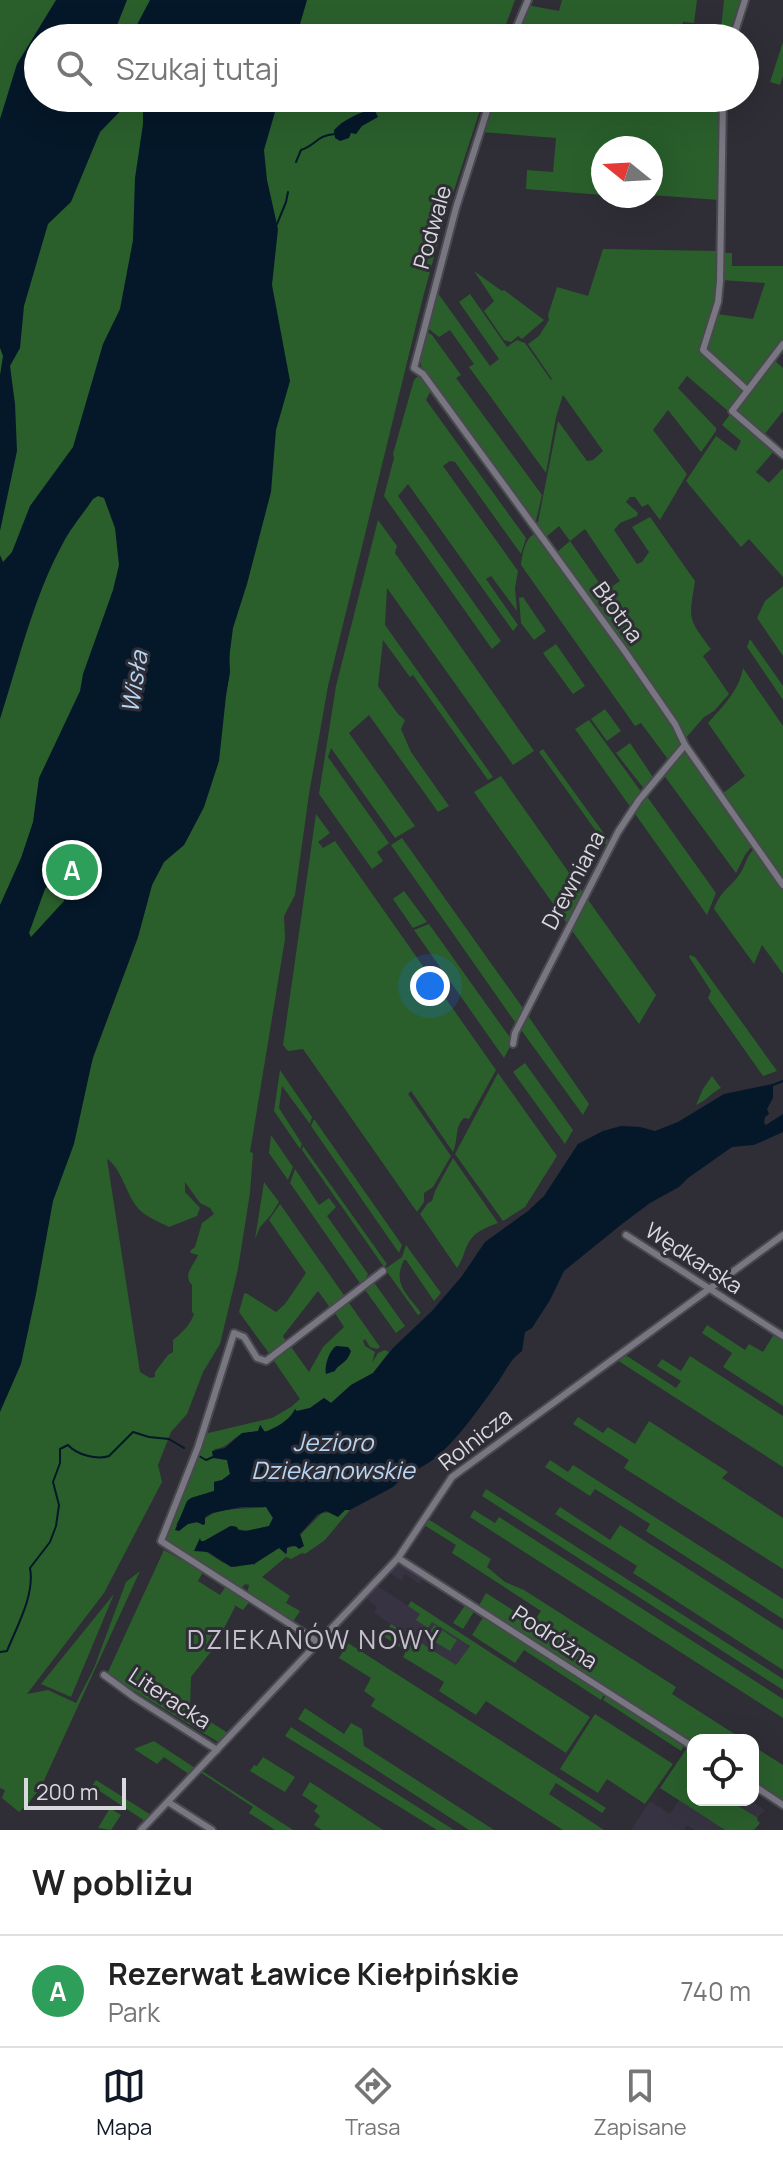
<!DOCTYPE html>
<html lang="pl">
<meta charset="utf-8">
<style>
:root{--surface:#fff;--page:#f6f6f6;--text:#222;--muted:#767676;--line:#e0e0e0;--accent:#111827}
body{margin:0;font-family:Manrope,sans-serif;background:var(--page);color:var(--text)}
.controls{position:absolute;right:24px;bottom:24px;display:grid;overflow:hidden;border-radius:16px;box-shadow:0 8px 32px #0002}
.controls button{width:72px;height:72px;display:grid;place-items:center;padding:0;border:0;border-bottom:2px solid var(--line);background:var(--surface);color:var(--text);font:40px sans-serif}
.compass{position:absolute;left:591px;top:136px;width:72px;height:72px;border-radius:50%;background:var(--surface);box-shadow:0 8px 32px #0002;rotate:288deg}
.scale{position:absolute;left:24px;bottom:20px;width:102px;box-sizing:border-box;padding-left:8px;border:4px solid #d9d8dd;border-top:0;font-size:22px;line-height:28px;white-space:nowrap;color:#d9d8dd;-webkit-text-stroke:6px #2f2d35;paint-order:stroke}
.you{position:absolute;left:430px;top:986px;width:28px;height:28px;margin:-20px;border:6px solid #fff;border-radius:50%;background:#1a73e8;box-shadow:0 0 0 12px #1a73e833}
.badge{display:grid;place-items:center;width:52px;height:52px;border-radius:50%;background:var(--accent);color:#fff;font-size:26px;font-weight:700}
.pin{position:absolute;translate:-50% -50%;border:4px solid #fff;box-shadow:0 2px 8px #0006}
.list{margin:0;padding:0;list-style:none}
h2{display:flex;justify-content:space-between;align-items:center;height:104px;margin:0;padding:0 32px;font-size:34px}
h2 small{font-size:26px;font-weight:400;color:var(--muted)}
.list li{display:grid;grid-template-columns:52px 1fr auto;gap:24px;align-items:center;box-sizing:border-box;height:112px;padding:0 32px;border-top:2px solid var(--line)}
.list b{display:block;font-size:30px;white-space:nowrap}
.list p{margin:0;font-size:26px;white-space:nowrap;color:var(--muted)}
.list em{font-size:26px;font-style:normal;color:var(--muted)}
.icon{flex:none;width:44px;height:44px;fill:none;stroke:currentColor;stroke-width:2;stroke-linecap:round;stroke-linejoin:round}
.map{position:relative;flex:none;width:783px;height:1830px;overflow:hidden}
.search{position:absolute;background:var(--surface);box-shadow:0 8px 32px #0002;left:24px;right:24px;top:24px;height:88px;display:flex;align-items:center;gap:20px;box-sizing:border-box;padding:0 28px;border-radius:44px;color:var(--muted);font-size:30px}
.sheet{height:216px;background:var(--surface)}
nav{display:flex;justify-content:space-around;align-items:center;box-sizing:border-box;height:112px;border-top:2px solid var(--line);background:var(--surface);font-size:22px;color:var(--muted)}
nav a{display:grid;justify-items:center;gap:4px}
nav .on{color:var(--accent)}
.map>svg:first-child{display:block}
</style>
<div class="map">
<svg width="783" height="1830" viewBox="0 0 783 1830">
<rect width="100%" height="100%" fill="#2f2d35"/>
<g fill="#373342">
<polygon points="398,1563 401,1563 424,1577 420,1584 405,1574 401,1581 389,1572"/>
<polygon points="376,1585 470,1646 456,1665 374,1613 377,1607 364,1597"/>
<polygon points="679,1800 725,1830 695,1830 687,1825 684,1830 631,1830 650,1801 670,1814"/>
<polygon points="737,1800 750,1800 765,1810 757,1818 735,1804"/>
</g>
<g fill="#2a5f2c" fill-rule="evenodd">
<path d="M0,0H515L501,38H38V98H484L443,224L422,301L328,686L309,794L295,895L284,916L285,939L250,1152L253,1153L250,1193L238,1269L220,1344L203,1372L187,1414L171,1432L158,1465L162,1482L104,1593L27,1694L48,1690L76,1703L94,1668L126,1582L140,1571L41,1787L27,1805L19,1812L2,1798L5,1790L0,1788ZM230,651V672L204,807L184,845L164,862L152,885L138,937L92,1061L84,1013ZM107,1159C122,1169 125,1192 137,1207C144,1216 159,1222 169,1227L197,1216L200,1208L185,1192V1182L200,1203L210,1208L214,1214L202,1223L195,1247L190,1251L191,1253L198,1255C194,1266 182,1274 192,1285V1312L194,1314C190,1325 182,1333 173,1340V1352L168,1355L155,1372V1377L150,1378L140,1372Z"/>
<polygon points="562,0 697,0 694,23 683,22 681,38 622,38 557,29 555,36 551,38 518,27 527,5 559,11"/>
<polygon points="724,0 743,0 734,30 721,28"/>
<polygon points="783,42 783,76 780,85 770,82"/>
<polygon points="492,98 721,98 719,200 651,195 651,148 603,148 603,195 526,189 527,170 553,172 556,138 481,132"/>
<path d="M603,249L718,251V287L716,303L701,350L702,354L745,390L728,411L687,376L678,388L716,428V431L701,452L668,410L653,430L687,474L660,520L648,504L642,507L635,497H630L626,502L638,513L637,516L620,523L614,530L637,564L642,562L649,552L632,527L650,517L695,581C689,620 687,617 711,649L703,656L729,694L714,711L704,717L684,740L556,553L570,541L559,526L545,538L537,527L558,421L587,461L593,460L603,451L563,395L556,417L546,473L469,367L474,364L450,330L439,337L425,326L435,289L490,366L499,359L459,302L470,294L507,347L517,340L525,343L551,380L552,379L528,344L539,336L549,320L548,315L557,287L588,296ZM585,529L620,581L605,591L570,541Z"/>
<polygon points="722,253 732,253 732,266 783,266 783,341 747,387 705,352 717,314 753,319 765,283 722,280"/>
<polygon points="474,271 502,291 504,290 544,320 522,339 518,336 511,342 504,340 484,311 494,301"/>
<polygon points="424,330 432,335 461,375 456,378 542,495 535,525 424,373 418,357"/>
<polygon points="773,359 783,368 783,411 764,435 734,409"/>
<polygon points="419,375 534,529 532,531 430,392 426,400 526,538 521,554 455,462 450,461 443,466 518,571 515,588 517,611 491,576 486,579 518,625 513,631 408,484 398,496 501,641 492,649 384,496 394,458 393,454 414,380"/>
<polygon points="731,413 775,450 756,472 769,483 783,468 783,577 749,539 741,547 686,481 716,436 736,451 741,441 722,425"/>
<polygon points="378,520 397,546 395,553 534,751 513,765 387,588 385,625 493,777 488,780 413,675 410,677 383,640 378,686 398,714 405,720 401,729 411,752 449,806 438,812 369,715 349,733 415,826 395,838 331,748 328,757 389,843 377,852 383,861 372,869 319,794 336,686"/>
<path d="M537,532L676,728L685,744L670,762L641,723L635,726L521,565C523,553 524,538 537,532Z"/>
<polygon points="783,586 783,656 757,618 765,601"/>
<polygon points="523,597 546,631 534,640 521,623 519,598"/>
<polygon points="750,639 783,686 783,700 747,647"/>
<polygon points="556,644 585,686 573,694 543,653"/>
<path d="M743,668L783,726V881L722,794L745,776L708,723C723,706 739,691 743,668Z"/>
<polygon points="605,709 621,731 607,741 591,719"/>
<polygon points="589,720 642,793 631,808 575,729"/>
<polygon points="630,743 655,780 645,790 616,753"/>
<polygon points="543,749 611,843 609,849 539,752"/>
<polygon points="685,749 696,768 752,846 745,855 736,873 663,774"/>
<polygon points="501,776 584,894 568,925 474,792"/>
<polygon points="646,795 716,893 707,915 633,811"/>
<path d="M316,814L330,833L318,842L323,848L335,841L496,1070L469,1119L464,1118C454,1128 459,1138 453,1152L411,1091L408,1094L451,1156L433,1187L424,1193V1202L417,1212L303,1049L288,1051L283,1045Z"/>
<polygon points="402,838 525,1011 517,1025 391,845"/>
<path d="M754,849L783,890V974L762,945L754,964L714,909C721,889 732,887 741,872C746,864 747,855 754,849Z"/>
<polygon points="404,891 427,922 413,928 393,899"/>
<polygon points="586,897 656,995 639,1024 570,928"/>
<polygon points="429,924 511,1039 511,1045 504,1058 414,930"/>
<polygon points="690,955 695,957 777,1071 763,1076 708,998 711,991 689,957"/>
<polygon points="526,1013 589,1104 583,1115 519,1027"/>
<polygon points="525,1063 573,1130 565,1144 513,1072"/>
<polygon points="280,1070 312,1117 310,1124 282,1086 279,1108 302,1144 300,1149 274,1111"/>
<polygon points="498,1073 557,1156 525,1207 503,1221 455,1154"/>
<path d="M712,1076L721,1088C711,1093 706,1101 696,1105L703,1089Z"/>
<polygon points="314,1119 402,1245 399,1253 311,1126"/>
<polygon points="271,1135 293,1167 288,1180 269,1153"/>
<polygon points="303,1146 387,1264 384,1267 302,1150"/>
<path d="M453,1158L498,1223C488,1227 475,1231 469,1242C464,1250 464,1258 457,1268L420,1214L428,1203L432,1201L435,1191Z"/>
<polygon points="295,1169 319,1205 329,1198 336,1207 327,1216 368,1274 362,1286 290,1183"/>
<polygon points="264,1182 279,1202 271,1215 260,1227 255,1239"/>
<polygon points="280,1204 346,1298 331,1309 318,1291 283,1336 287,1343 271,1356 239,1312 244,1294 246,1293 276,1312 285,1304 306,1273 269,1220"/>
<path d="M406,1245L441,1293L434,1301L406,1260H404C392,1284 407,1294 421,1313L418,1315L385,1269L402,1257Z"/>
<polygon points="373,1281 405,1326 396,1333 363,1287"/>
<path d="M347,1300L380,1347L377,1349L370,1347L365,1339L363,1341L365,1346L375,1352L372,1363L378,1353L385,1350L389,1352L373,1373L351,1385L331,1403L324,1398L310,1408L297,1411L280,1425L268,1431H263L261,1425L258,1431C251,1433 245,1432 238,1436C229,1442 226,1448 214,1449L221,1459L227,1460L230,1474L222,1480L214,1482V1491L191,1498L176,1525C185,1526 193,1521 202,1523C212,1505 248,1510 266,1507L273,1518L269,1526C258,1528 243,1535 234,1526H230L204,1541H200L197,1546L222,1562L235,1567L252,1563L255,1565V1563L279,1548L287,1554V1548L296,1546L302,1540L300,1535L322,1513L332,1512L338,1516L345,1510H350L325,1540L305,1554L302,1553L291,1559L286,1557L262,1577L290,1596L286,1603L300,1611L292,1623L247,1594L249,1585L245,1584L240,1590L165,1543L164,1535L204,1434L272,1418L291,1407L300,1399L272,1358L289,1344L309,1372L323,1347L344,1327L333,1310Z"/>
<polygon points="707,1325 745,1350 749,1344 763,1352 774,1334 783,1340 783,1406 723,1367 732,1353 702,1333"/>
<polygon points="624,1354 676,1388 681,1381 657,1366 662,1359 681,1371 690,1356 783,1416 783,1467 617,1360"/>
<polygon points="578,1417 603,1433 608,1427 635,1444 649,1421 728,1472 722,1478 783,1518 783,1569 624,1468 629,1460 573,1424"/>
<polygon points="550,1460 568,1472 573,1465 783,1599 783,1619 646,1531 650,1524 595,1489 590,1496 545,1467"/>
<polygon points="486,1489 783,1679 783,1690 482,1496"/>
<polygon points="560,1507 610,1540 620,1525 783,1630 783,1670 633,1573 637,1566 555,1514"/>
<polygon points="474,1510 495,1523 499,1517 783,1699 783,1718 470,1517"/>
<polygon points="428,1519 491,1559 487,1567 505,1582 524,1590 676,1687 672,1694 744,1740 693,1740 693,1744 478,1607 486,1593 533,1623 541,1611 452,1553 456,1545 424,1525"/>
<polygon points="164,1550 203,1572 198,1581 220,1595 226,1586 250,1601 243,1610 234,1605 235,1607 213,1649 191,1677 190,1709 228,1733 218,1742 107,1674"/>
<polygon points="114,1594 71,1697 41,1684"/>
<polygon points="411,1601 590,1717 566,1753 486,1701 476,1715 439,1691 444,1682 403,1657 406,1651 383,1636 391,1624 456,1665 470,1646 432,1622 428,1628 416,1620 420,1614 408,1606"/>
<polygon points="466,1604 475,1610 463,1629 453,1623"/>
<polygon points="484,1616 605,1693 601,1700 524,1650 515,1663 472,1635"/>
<polygon points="434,1625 457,1640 450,1651 427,1637"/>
<polygon points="348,1643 606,1808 602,1813 556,1783 549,1794 604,1830 563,1830 371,1706 375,1699 364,1691 371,1678 339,1658"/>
<polygon points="607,1694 685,1744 681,1751 603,1700"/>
<polygon points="305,1708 344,1734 351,1723 362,1729 364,1746 494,1830 469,1830 298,1719"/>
<polygon points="595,1714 673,1764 645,1804 607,1779 598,1793 560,1769"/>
<polygon points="291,1727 454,1830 437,1830 285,1736"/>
<polygon points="154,1741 195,1768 190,1775 164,1757 157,1764 134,1749"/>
<polygon points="753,1746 783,1765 783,1802 753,1783"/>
<polygon points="687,1748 693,1751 693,1800 737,1800 735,1804 758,1818 757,1820 760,1823 754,1830 725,1830 660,1788"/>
<polygon points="263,1757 295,1777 285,1792 250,1771 254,1765 257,1766"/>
<polygon points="202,1771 293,1830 275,1830 249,1813 253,1807 200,1772"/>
<polygon points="96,1780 151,1815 145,1821 92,1786"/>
<polygon points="310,1782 383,1830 322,1830 314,1825 320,1816 314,1811 318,1806 302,1795"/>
<polygon points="110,1808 121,1815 111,1830 98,1828"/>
</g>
<g fill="#051829" fill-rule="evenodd">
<polygon points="56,0 127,0 112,38 38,38 38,98 133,98 100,132 71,202 48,224 24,306 20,348 10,366 15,404 17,451 0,531 0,375 3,356 0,348 0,119 17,64"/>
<polygon points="150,0 307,0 296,38 130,38"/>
<path d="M139,98H279L264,150L267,180L278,229L272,285L290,381L276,430L271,492L247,584L233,628L229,659L230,672L226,696L219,761L204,807L184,845L164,862L152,885L138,937L93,1057L74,1144L53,1201L36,1294L21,1364L0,1412V905L21,858L33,822L39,778L80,691L83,674L113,590L119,565L115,528L104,498L98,496L93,499C83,514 70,529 62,545C33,599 19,660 0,719V555L3,562L12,552L30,506L73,447L103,344L120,309L133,240L135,178L143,124V105ZM56,876L62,877L67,887L64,901L31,937L29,933L45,889Z"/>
<path d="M371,110L375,111L378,117L362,126L356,134L351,133L349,138L340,141L335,138L334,130C342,121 359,112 371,110Z"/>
<path d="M773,1084V1098L767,1109L769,1114L765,1117L764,1123L766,1125L783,1114V1132L754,1145L732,1147L688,1178L679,1187L650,1203L622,1224L564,1271L550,1300L532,1328L525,1332L522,1351C509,1360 505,1373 496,1385C479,1409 461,1434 440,1454C426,1467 406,1473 393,1487L350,1510H345L338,1517L326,1511L317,1515L300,1534L304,1546L299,1549C295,1545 292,1545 287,1548L286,1554L279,1548L254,1564L231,1567L208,1552L194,1551L200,1538L201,1541H204L231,1526L237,1527L238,1530L246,1531L269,1526L273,1518L266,1507H241L212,1513L205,1517V1524L203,1525L197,1522L188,1524L179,1531L175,1530L187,1501L191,1498L214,1491V1482L222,1480L230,1474L227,1460L213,1458L212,1451L225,1448L242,1433L258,1431L260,1425L265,1432C277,1427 289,1421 295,1409L297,1411L310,1408L324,1398L331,1403L351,1385L373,1373L393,1348L432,1311L462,1276L485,1242L528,1211L544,1196L578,1144L603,1131L621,1126L640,1127L655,1131L678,1122L724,1094Z"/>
<path d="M336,1346L348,1347L351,1351C347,1364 338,1364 335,1371L326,1374C324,1366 329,1351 336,1346Z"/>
</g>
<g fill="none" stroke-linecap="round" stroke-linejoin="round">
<g stroke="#051829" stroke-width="2">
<path d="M296,162L301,150C315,146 317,135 335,134"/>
<polyline points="277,224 286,202 288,192"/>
<polyline points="773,1085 783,1081"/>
<polyline points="199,1456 206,1460 213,1457"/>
<path d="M0,1652L7,1651C17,1626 35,1595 30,1568L50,1542L56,1526L59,1505L53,1482L60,1463V1449L68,1445C77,1455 97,1460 109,1456L133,1432L149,1437L169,1439L184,1448"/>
</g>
<g stroke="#49484f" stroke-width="10">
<g id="minor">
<polyline points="512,38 528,0"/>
<polyline points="733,38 745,0"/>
<polyline points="491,98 456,208 414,368 423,374 624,650 675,724 685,745 783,885"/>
<polyline points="723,98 720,281 718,302 703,350 747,390"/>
<polyline points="783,344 732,411 783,455"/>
<polyline points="513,1044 515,1033 618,832 639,800 685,745"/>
<polyline points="626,1235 783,1336"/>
<polyline points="398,1558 693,1747"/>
<polyline points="318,1642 161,1541 198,1447 234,1333 244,1337 257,1358 266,1361 383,1271"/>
<polyline points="104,1675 134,1697 217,1750"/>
<polyline points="753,1785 783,1805"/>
<polyline points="168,1802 212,1830"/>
<polyline points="141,1830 398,1558 452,1477 783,1235"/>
</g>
</g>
<use href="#minor" stroke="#787680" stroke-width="6"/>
</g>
<g text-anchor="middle" stroke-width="6" stroke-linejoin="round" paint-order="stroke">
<g font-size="22" fill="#d9d8dd" stroke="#2f2d35">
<text transform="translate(432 227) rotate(-74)" y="8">Podwale</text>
<text transform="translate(618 612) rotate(54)" y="8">Błotna</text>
<text transform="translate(573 880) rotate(-62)" y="8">Drewniana</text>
<text transform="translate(694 1258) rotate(33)" y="8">Wędkarska</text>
<text transform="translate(475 1439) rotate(-38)" y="8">Rolnicza</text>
<text transform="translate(555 1637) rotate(33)" y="8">Podróżna</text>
<text transform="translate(170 1698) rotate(33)" y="8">Literacka</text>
</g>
<g font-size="24" font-style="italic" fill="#b5d6f4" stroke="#2f2d35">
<text transform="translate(135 682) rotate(-81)" y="8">Wisła</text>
<text x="333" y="1451">Jezioro<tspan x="333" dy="28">Dziekanowskie</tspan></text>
</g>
<g font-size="26" letter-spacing="2" fill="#c4c1cc" stroke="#2f2d35">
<text x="314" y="1649">DZIEKANÓW NOWY</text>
</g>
</g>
</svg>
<div class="controls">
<button><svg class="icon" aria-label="locate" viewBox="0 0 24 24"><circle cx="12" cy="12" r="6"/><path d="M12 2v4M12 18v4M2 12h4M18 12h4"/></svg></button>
</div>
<svg class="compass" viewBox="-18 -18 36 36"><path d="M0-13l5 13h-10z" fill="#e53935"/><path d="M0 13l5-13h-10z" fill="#767676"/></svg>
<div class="scale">200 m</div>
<div class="you"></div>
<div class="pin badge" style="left:72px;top:870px;background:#2e9e5b">A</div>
<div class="search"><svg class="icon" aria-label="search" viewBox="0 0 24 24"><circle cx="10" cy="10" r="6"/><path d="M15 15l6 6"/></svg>Szukaj tutaj</div>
</div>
<section class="sheet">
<h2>W pobliżu<small></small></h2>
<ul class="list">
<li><span class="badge" style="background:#2e9e5b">A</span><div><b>Rezerwat Ławice Kiełpińskie</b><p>Park</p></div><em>740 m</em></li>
</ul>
</section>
<nav>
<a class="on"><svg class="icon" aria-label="map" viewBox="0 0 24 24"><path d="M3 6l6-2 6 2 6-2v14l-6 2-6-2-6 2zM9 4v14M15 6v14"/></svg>Mapa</a>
<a><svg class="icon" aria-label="directions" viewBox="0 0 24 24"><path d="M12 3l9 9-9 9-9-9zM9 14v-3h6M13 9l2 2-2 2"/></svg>Trasa</a>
<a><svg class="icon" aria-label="saved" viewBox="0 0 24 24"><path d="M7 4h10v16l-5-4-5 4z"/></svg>Zapisane</a>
</nav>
